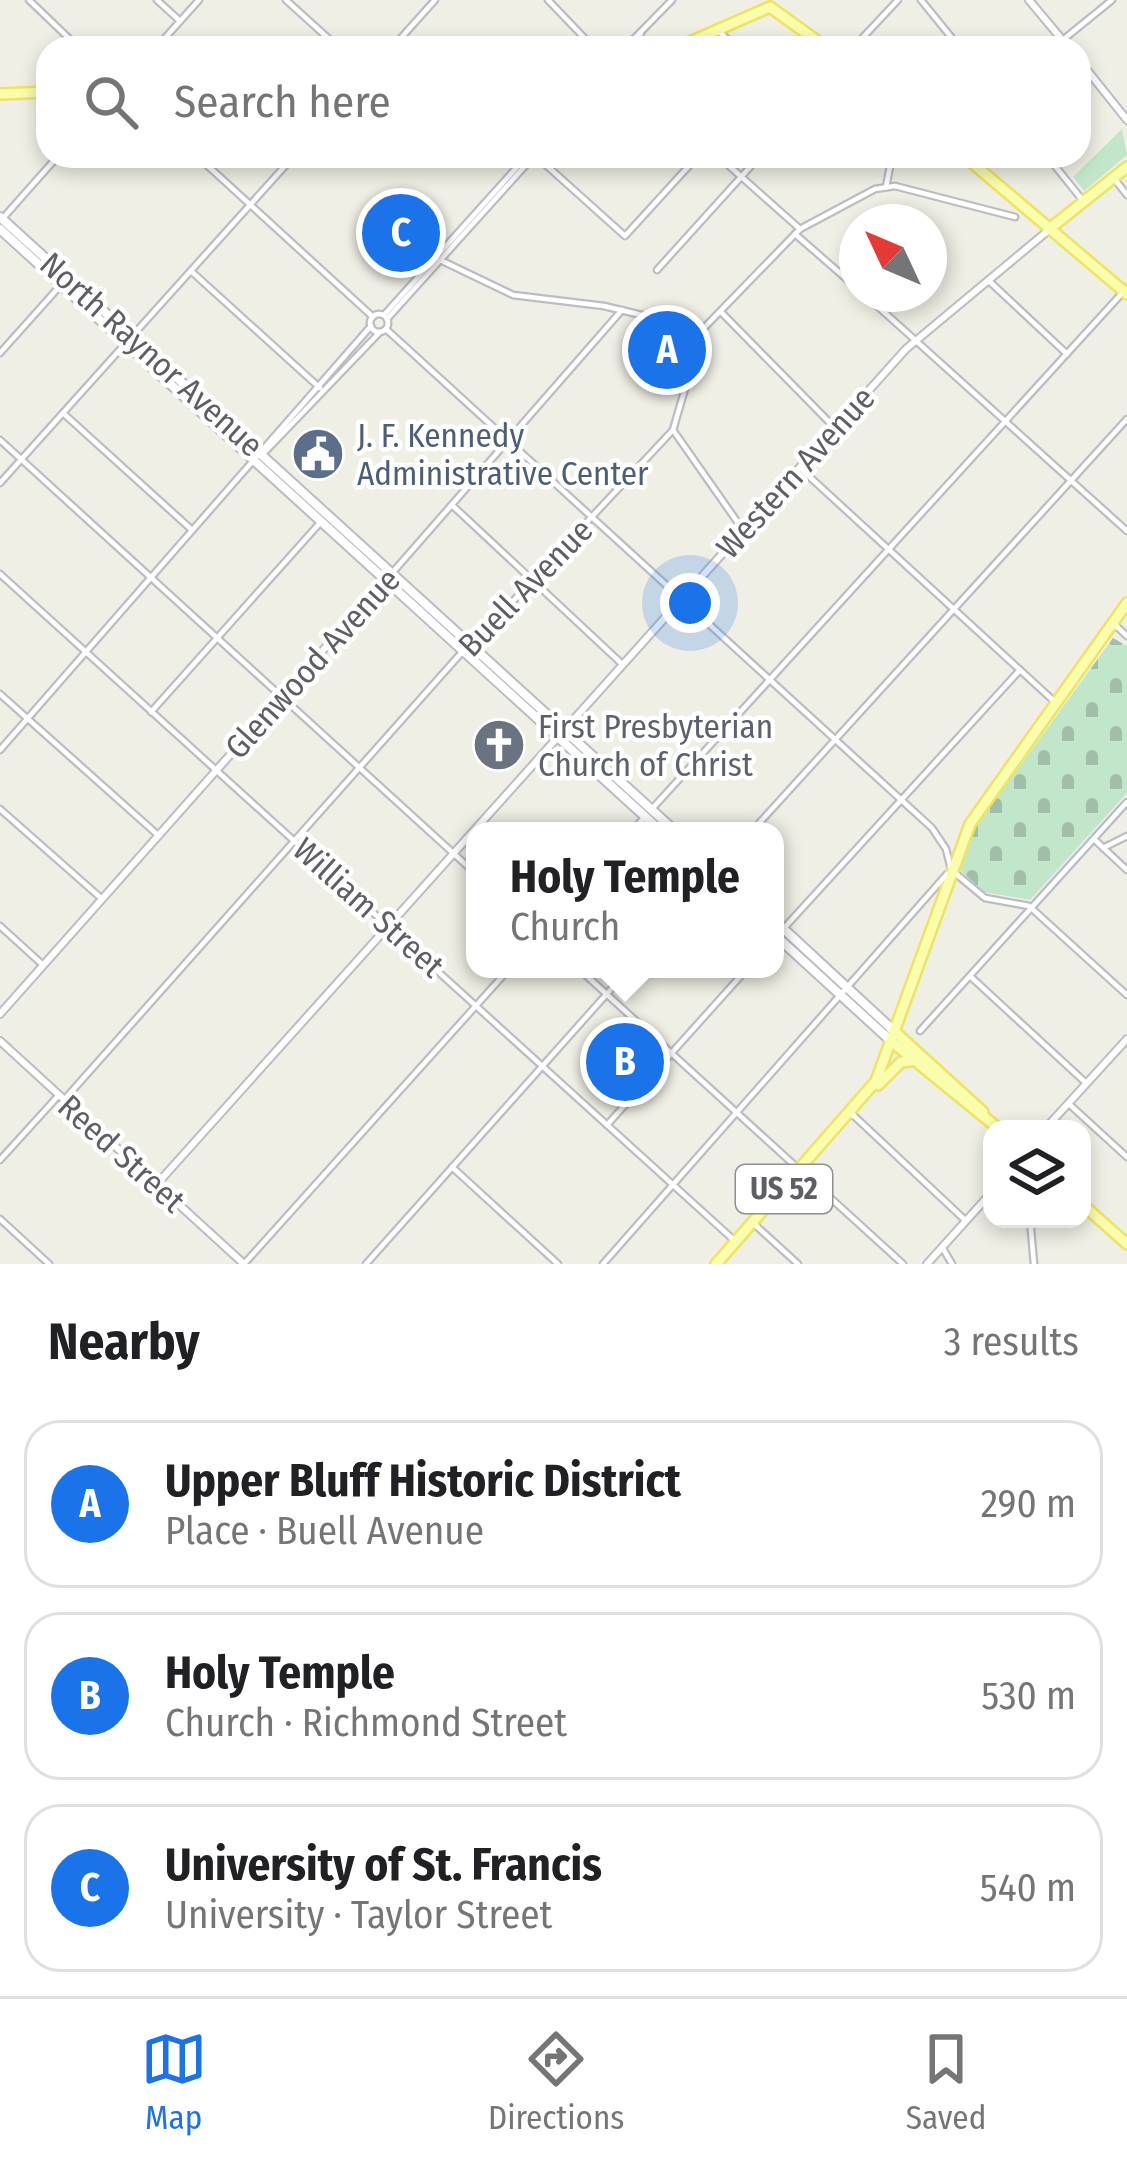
<!DOCTYPE html>
<meta charset="utf-8">
<style>
:root{--surface:#fff;--page:#f2f2f2;--text:#202124;--muted:#757577;--line:#e0e0e0;--accent:#1a73e8}
body{margin:0;font-family:"Fira Sans Condensed",sans-serif;background:var(--page);color:var(--text)}
.controls{position:absolute;right:36px;bottom:36px;display:grid;overflow:hidden;border-radius:24px;box-shadow:0 6px 18px #0003}
.controls button{width:108px;height:108px;display:grid;place-items:center;padding:0;border:0;border-bottom:3px solid var(--line);background:var(--surface);color:var(--text);font:60px sans-serif}
.compass{position:absolute;left:839px;top:204px;width:108px;height:108px;border-radius:50%;background:var(--surface);box-shadow:0 6px 18px #0003;rotate:314deg}
.you{position:absolute;left:690px;top:603px;width:42px;height:42px;margin:-30px;border:9px solid #fff;border-radius:50%;background:#1a73e8;box-shadow:0 0 0 18px #1a73e833}
.badge{display:grid;place-items:center;width:78px;height:78px;border-radius:50%;background:var(--accent);color:#fff;font-size:39px;font-weight:700}
.pin{position:absolute;translate:-50% -50%;border:6px solid #fff;box-shadow:0 3px 12px #0006}
.popup{position:absolute;left:466px;top:822px;width:318px;height:156px;box-sizing:border-box;display:grid;place-content:center;border-radius:24px;background:var(--surface);filter:drop-shadow(0 3px 9px #0005);font-size:39px;white-space:nowrap;color:var(--muted)}
.popup b{font-size:45px;color:var(--text)}
.popup::after{content:'';position:absolute;left:50%;top:100%;margin-left:-24px;border:24px solid transparent;border-top-color:var(--surface)}
.list{margin:0;padding:0;list-style:none}
h2{display:flex;justify-content:space-between;align-items:center;height:156px;margin:0;padding:0 48px;font-size:51px}
h2 small{font-size:39px;font-weight:400;color:var(--muted)}
.list li{display:grid;grid-template-columns:78px 1fr auto;gap:36px;align-items:center;box-sizing:border-box;height:168px;margin:0 24px 24px;padding:0 24px;border:3px solid var(--line);border-radius:36px}
.list b{display:block;font-size:45px;white-space:nowrap}
.list p{margin:0;font-size:39px;white-space:nowrap;color:var(--muted)}
.list em{font-size:39px;font-style:normal;color:var(--muted)}
.icon{flex:none;width:66px;height:66px;fill:none;stroke:currentColor;stroke-width:2;stroke-linecap:round;stroke-linejoin:round}
.map{position:relative;flex:none;width:1127px;height:1264px;overflow:hidden}
.search{position:absolute;background:var(--surface);box-shadow:0 6px 18px #0003;left:36px;right:36px;top:36px;height:132px;display:flex;align-items:center;gap:30px;box-sizing:border-box;padding:0 42px;border-radius:36px;color:var(--muted);font-size:45px}
.sheet{height:732px;background:var(--surface)}
nav{display:flex;justify-content:space-around;align-items:center;box-sizing:border-box;height:168px;border-top:3px solid var(--line);background:var(--surface);font-size:33px;color:var(--muted)}
nav a{display:grid;justify-items:center;gap:6px}
nav .on{color:var(--accent)}
.map>svg:first-child{display:block}
</style>
<div class="map">
<svg width="1127" height="1264" viewBox="0 0 1127 1264">
<defs>
<pattern id="grass-tufts" width="24" height="20" patternUnits="userSpaceOnUse" patternTransform="scale(3)"><rect width="24" height="20" fill="#c2e6ca"/><path d="M3 7l-1-3M5 7V3M7 7l1-3M15 17l-1-3M17 17v-4M19 17l1-3" fill="none" stroke="#a1bea8"/></pattern>
<pattern id="cemetery-stones" width="16" height="16" patternUnits="userSpaceOnUse" patternTransform="scale(3)"><rect width="16" height="16" fill="#c2e6ca"/><path d="M2 7V4a2 2 0 0 1 4 0v3zM10 15v-3a2 2 0 0 1 4 0v3z" fill="#a1bea8"/></pattern>
</defs>
<rect width="100%" height="100%" fill="#efefe5"/>
<polygon fill="url(#grass-tufts)" points="1122,129 1127,155 1084,191 1073,177"/>
<polygon fill="url(#cemetery-stones)" points="1113,638 1127,646 1127,793 1030,900 984,892 959,869 975,828"/>
<g fill="none" stroke-linecap="round" stroke-linejoin="round">
<g stroke="#bcbdc3" stroke-width="9">
<g id="minor">
<polyline points="29,0 79,48"/>
<polyline points="157,0 180,21"/>
<polyline points="286,0 339,48"/>
<polyline points="548,0 594,48"/>
<polyline points="921,0 960,48"/>
<polyline points="717,29 736,48"/>
<polyline points="156,48 199,0"/>
<polyline points="392,48 435,0"/>
<polyline points="625,48 672,0"/>
<polyline points="631,48 641,33"/>
<polyline points="853,48 898,0"/>
<polyline points="1053,48 1112,0"/>
<polyline points="197,156 373,317"/>
<polyline points="536,156 625,236 698,156"/>
<polyline points="718,156 800,229"/>
<polyline points="1047,156 1084,202"/>
<polyline points="1116,181 1127,195"/>
<polyline points="886,187 892,156"/>
<polyline points="4,217 58,156"/>
<polyline points="795,234 857,288"/>
<polyline points="436,258 513,295 604,306 700,329"/>
<polyline points="657,270 760,156"/>
<polyline points="191,271 320,388"/>
<polyline points="988,280 1067,354"/>
<polyline points="864,294 1127,531"/>
<polyline points="722,313 836,429"/>
<circle cx="379" cy="323" r="9"/>
<polyline points="384,315 527,156"/>
<polyline points="387,319 534,156"/>
<polyline points="386,329 932,828 946,849 951,869"/>
<polyline points="0,353 68,277"/>
<polyline points="63,413 192,530"/>
<polyline points="673,430 743,530"/>
<polyline points="0,440 475,873"/>
<polyline points="263,454 380,332"/>
<polyline points="800,468 1056,703"/>
<polyline points="0,483 294,156"/>
<polyline points="453,506 621,663"/>
<polyline points="393,572 622,310"/>
<polyline points="0,574 736,1242"/>
<polyline points="1114,624 1127,636"/>
<polyline points="473,644 673,430 702,330 800,229 875,189 895,186 1015,217"/>
<polyline points="0,694 159,836"/>
<polyline points="151,712 319,524"/>
<polyline points="0,750 371,326"/>
<polyline points="0,809 102,899"/>
<polyline points="651,810 1124,291"/>
<polyline points="632,831 643,819"/>
<polyline points="752,831 1127,419"/>
<polyline points="1096,841 1127,870"/>
<polyline points="1103,848 1127,836"/>
<polyline points="955,873 985,898 1029,906 1127,995"/>
<polyline points="0,926 43,965"/>
<polyline points="785,927 1020,670"/>
<polyline points="579,969 903,1264"/>
<polyline points="971,977 1086,1083"/>
<polyline points="920,1031 1127,802"/>
<polyline points="64,1100 463,651"/>
<polyline points="1069,1104 1127,1157"/>
<polyline points="852,1114 966,1221"/>
<polyline points="607,1125 747,969"/>
<polyline points="0,1160 59,1095"/>
<polyline points="452,1167 558,1264"/>
<polyline points="0,1219 49,1264"/>
<polyline points="1030,1219 1034,1264"/>
<polyline points="753,1223 798,1264"/>
<polyline points="942,1247 952,1264"/>
<polyline points="244,1264 509,969"/>
<polyline points="366,1264 629,969"/>
<polyline points="603,1264 947,874"/>
</g>
</g>
<g stroke="#bcbdc3" stroke-width="10">
<g id="tertiary">
<polyline points="1029,0 1069,48"/>
<polyline points="1079,60 1127,120"/>
<polyline points="0,1014 388,577"/>
<polyline points="0,1041 244,1264"/>
<polyline points="1045,1129 1127,1039"/>
<polyline points="157,1184 906,349 1050,229"/>
<polyline points="927,1264 992,1192"/>
</g>
</g>
<g stroke="#babcc3" stroke-width="12">
<g id="secondary">
<polyline points="0,217 675,831"/>
<polyline points="0,229 661,831"/>
<polyline points="775,921 894,1031"/>
<polyline points="775,935 891,1041"/>
</g>
</g>
<g stroke="#eee45f" stroke-width="14">
<g id="primary">
<polyline points="676,48 770,7 827,48"/>
<polyline points="0,94 48,92"/>
<polyline points="964,156 1127,294"/>
<polyline points="1053,226 1127,167"/>
<polyline points="894,1031 983,1112"/>
<polyline points="891,1041 999,1129"/>
<polyline points="878,1085 901,1062 911,1061"/>
<polyline points="1082,1204 1127,1244"/>
<polyline points="716,1264 876,1081 970,824 1127,603"/>
</g>
</g>
<use href="#minor" stroke="#fff" stroke-width="4.5"/>
<use href="#tertiary" stroke="#fff" stroke-width="6"/>
<use href="#secondary" stroke="#fff" stroke-width="8"/>
<use href="#primary" stroke="#f9fdac" stroke-width="9"/>
</g>
<defs>
<g id="civic-disc" transform="scale(2.7)"><circle r="9.5" fill="#5c6f8a" stroke="#fff"/><path d="M-.6-6.5H3V-4.5H.6V-3L4-1V1h2V6H-6V1h2V-1L-.6-3ZM-1.2 2.5V6h2.4V2.5Z" fill="#fff"/></g>
<g id="church-disc" transform="scale(2.7)"><circle r="9.5" fill="#6b7280" stroke="#fff"/><path d="M-1.2-6h2.4v3.5h3.3v2.4h-3.3V6h-2.4V-.1h-3.3v-2.4h3.3Z" fill="#fff"/></g>
</defs>
<g fill-rule="evenodd">
<use href="#civic-disc" x="318" y="454"/>
<use href="#church-disc" x="499" y="745"/>
</g>
<g text-anchor="middle" stroke-width="9" stroke-linejoin="round" paint-order="stroke">
<rect fill="#fff" stroke="#8e8f93" stroke-width="3" x="736" y="1165" width="96" height="48" rx="9"/>
<g font-size="30" font-weight="bold" fill="#5d5f65">
<text x="784" y="1199">US 52</text>
</g>
<g font-size="33" fill="#5d5f65" stroke="#fff">
<text transform="translate(152 354) rotate(42)" y="12">North Raynor Avenue</text>
<text transform="translate(795 472) rotate(-48)" y="12">Western Avenue</text>
<text transform="translate(525 587) rotate(-46)" y="12">Buell Avenue</text>
<text transform="translate(312 663) rotate(-48)" y="12">Glenwood Avenue</text>
<text transform="translate(369 907) rotate(42)" y="12">William Street</text>
<text transform="translate(122 1153) rotate(42)" y="12">Reed Street</text>
</g>
<g font-size="33" fill="#4e5e75" stroke="#fff" text-anchor="start">
<text x="357" y="447">J. F. Kennedy<tspan x="357" dy="38">Administrative Center</tspan></text>
</g>
<g font-size="33" fill="#5b616d" stroke="#fff" text-anchor="start">
<text x="538" y="738">First Presbyterian<tspan x="538" dy="38">Church of Christ</tspan></text>
</g>
</g>
</svg>
<div class="controls">
<button><svg class="icon" aria-label="layers" viewBox="0 0 24 24"><path d="M12 4l9 5-9 5-9-5zM3 14l9 5 9-5"/></svg></button>
</div>
<svg class="compass" viewBox="-18 -18 36 36"><path d="M0-13l5 13h-10z" fill="#e53935"/><path d="M0 13l5-13h-10z" fill="#757577"/></svg>
<div class="you"></div>
<div class="pin badge" style="left:667px;top:350px">A</div>
<div class="pin badge" style="left:625px;top:1062px">B</div>
<div class="popup"><b>Holy Temple</b>Church</div>
<div class="pin badge" style="left:401px;top:233px">C</div>
<div class="search"><svg class="icon" aria-label="search" viewBox="0 0 24 24"><circle cx="10" cy="10" r="6"/><path d="M15 15l6 6"/></svg>Search here</div>
</div>
<section class="sheet">
<h2>Nearby<small>3 results</small></h2>
<ul class="list">
<li><span class="badge">A</span><div><b>Upper Bluff Historic District</b><p>Place · Buell Avenue</p></div><em>290 m</em></li>
<li><span class="badge">B</span><div><b>Holy Temple</b><p>Church · Richmond Street</p></div><em>530 m</em></li>
<li><span class="badge">C</span><div><b>University of St. Francis</b><p>University · Taylor Street</p></div><em>540 m</em></li>
</ul>
</section>
<nav>
<a class="on"><svg class="icon" aria-label="map" viewBox="0 0 24 24"><path d="M3 6l6-2 6 2 6-2v14l-6 2-6-2-6 2zM9 4v14M15 6v14"/></svg>Map</a>
<a><svg class="icon" aria-label="directions" viewBox="0 0 24 24"><path d="M12 3l9 9-9 9-9-9zM9 14v-3h6M13 9l2 2-2 2"/></svg>Directions</a>
<a><svg class="icon" aria-label="saved" viewBox="0 0 24 24"><path d="M7 4h10v16l-5-4-5 4z"/></svg>Saved</a>
</nav>
